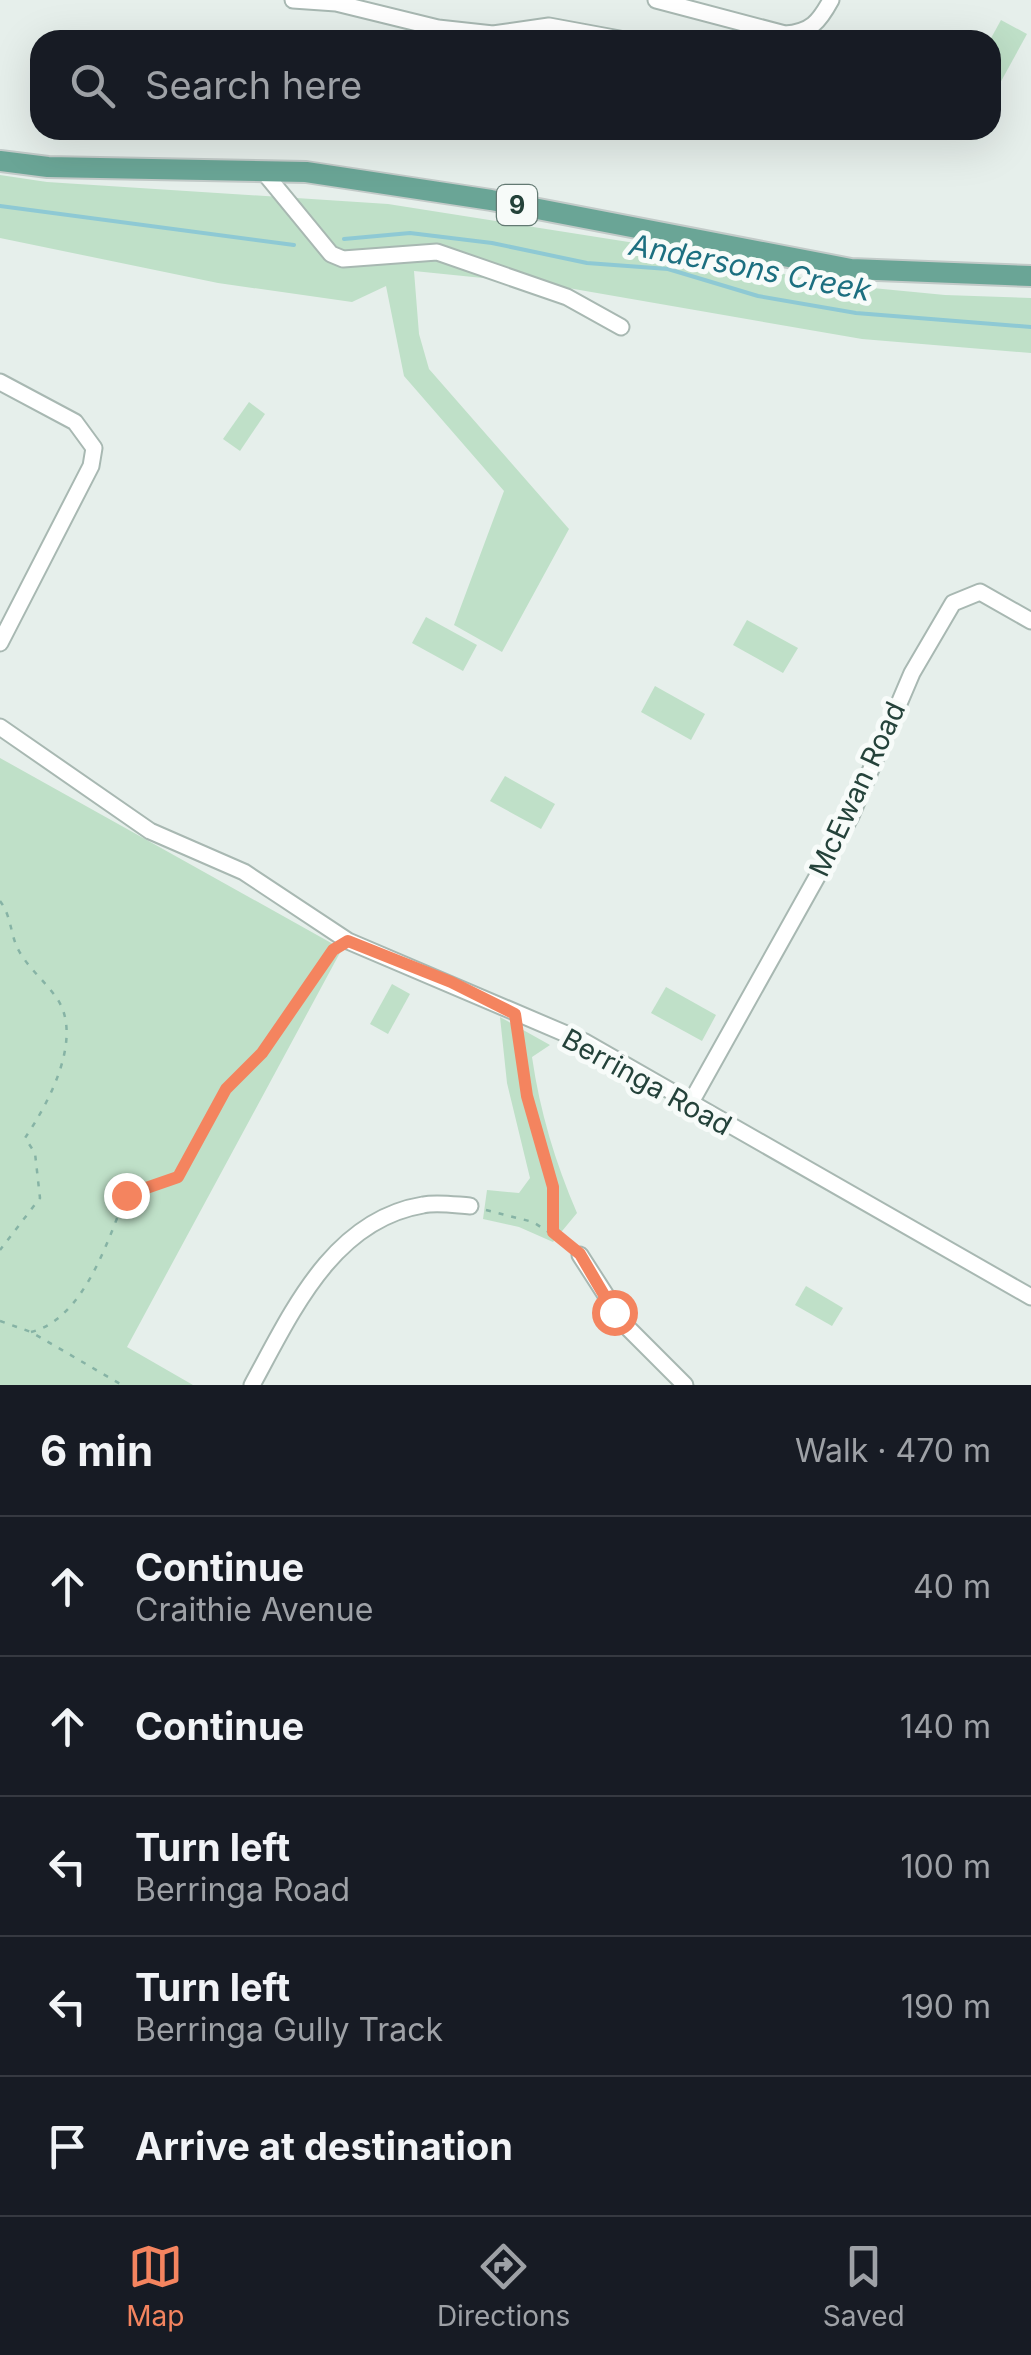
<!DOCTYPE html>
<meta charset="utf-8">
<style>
:root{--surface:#171b24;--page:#20242c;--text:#f1f3f6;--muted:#9ea1a6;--line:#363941;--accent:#f4845f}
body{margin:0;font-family:Inter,sans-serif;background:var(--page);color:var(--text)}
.stop{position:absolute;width:30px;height:30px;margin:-22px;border:8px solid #f4845f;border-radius:50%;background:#fff}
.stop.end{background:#f4845f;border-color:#fff;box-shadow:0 2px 10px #0008}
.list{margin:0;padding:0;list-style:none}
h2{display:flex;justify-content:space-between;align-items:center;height:130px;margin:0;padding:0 40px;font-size:42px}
h2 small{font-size:32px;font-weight:400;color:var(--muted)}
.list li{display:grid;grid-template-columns:65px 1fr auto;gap:30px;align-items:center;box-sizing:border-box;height:140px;padding:0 40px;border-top:2px solid var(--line)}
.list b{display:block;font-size:38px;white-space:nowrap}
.list p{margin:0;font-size:32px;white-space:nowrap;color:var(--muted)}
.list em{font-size:32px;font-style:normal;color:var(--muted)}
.icon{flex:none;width:55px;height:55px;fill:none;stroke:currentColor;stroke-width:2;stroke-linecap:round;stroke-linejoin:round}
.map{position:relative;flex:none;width:1031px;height:1385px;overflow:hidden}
.search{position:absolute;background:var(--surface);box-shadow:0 10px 40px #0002;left:30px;right:30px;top:30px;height:110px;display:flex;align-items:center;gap:25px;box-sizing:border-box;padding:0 35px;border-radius:30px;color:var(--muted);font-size:38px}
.sheet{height:830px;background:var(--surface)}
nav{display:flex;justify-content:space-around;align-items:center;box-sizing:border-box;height:140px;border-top:2px solid var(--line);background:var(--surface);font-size:28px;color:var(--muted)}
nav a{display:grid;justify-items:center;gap:5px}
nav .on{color:var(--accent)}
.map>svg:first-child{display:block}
</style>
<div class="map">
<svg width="1031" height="1385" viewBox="0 0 1031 1385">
<rect width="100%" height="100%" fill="#e6efeb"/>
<g fill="#bfe0c8">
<polygon points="1001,20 1027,34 999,85 991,81 990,40"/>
<polygon points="0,175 47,182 388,204 654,246 831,284 945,295 1031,298 1031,353 862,339 551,285 414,271 419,334 429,369 569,529 502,652 454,625 504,491 404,376 386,286 352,302 218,283 0,238"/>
<polygon points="249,402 265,414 240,451 223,439"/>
<polygon points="426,617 477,645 463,671 412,643"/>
<polygon points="747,620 798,648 783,673 733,645"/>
<polygon points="655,686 705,714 691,740 641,712"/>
<polygon points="0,758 342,949 127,1347 193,1385 0,1385"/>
<polygon points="505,776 555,804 541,829 490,801"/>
<polygon points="392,984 410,994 388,1034 370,1024"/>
<polygon points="666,987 716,1015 702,1041 651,1013"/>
<path d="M500,1017L550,1045L532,1057C540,1112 555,1162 577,1213L553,1242L519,1227L483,1219L487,1190L519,1193L530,1178L507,1083Z"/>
<polygon points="806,1286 843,1308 832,1326 795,1305"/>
</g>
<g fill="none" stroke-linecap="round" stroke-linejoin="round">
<g stroke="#8ec9d4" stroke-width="4">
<polyline points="0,206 294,245"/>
<polyline points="344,239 410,233 492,243 587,263 668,269 758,296 856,313 1031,327"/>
</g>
<g stroke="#a8b8b2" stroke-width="19">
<g id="minor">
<polyline points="293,0 336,3 438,28 493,34 549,26 625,40"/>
<path d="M656,0L785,34C811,32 819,22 831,0"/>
<polyline points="262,170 331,254 343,259 437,252 567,297 621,327"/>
<polyline points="0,382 75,422 94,448 91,466 0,643"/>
<polyline points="0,727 150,831 244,872 348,941 585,1042 1031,1297"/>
<polyline points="690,1104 851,816 912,673 953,603 980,592 1031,621"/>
<polyline points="580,1255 625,1325 685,1385"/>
<path d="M252,1385C291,1314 332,1220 423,1205C437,1202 455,1205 470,1206"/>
</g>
</g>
<g stroke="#c2cac8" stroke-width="24">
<polyline id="major" points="0,161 48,167 306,172 491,200 851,269 1031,276"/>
</g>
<g stroke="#86b3a5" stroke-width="2.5" stroke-dasharray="5 8" stroke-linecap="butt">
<path d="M0,901C12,917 10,935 19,951C29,969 47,983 58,1000C83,1040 48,1104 25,1138L35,1153L40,1198L0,1250"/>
<polyline points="517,1028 527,1096 553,1187 553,1232"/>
<polyline points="486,1210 533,1222 569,1245"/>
<polyline points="0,1321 31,1332 122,1385"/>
<path d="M31,1332C84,1319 108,1240 126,1195L178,1177L226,1089L263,1053L336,948"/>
</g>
<use href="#minor" stroke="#fff" stroke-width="15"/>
<use href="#major" stroke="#6aa596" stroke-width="20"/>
</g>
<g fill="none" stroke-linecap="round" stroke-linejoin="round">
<polyline stroke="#f4845f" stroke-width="12" points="126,1195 178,1177 226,1089 262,1053 333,950 348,941 451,982 515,1014 527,1096 553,1187 553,1232 580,1254 614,1312"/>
</g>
<g text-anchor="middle" stroke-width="10" stroke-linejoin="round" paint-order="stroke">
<rect fill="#f7fbf9" stroke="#637a73" stroke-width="2.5" x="497" y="185" width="40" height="40" rx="8"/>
<g font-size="25" font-weight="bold" fill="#24423a">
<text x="517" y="214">9</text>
</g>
<g font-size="28" fill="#24423a" stroke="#f7fbf9">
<text transform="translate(857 789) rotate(-65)" y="10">McEwan Road</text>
<text transform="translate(647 1082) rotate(29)" y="10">Berringa Road</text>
</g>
<g font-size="30" font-style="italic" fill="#1c6f80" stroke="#f7fbf9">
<text transform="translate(750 268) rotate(11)" y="10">Andersons Creek</text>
</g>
</g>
</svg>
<div class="stop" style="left:614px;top:1312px"></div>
<div class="stop end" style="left:126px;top:1195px"></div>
<div class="search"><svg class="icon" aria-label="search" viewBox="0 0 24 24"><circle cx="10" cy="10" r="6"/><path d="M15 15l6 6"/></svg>Search here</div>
</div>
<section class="sheet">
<h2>6 min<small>Walk · 470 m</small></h2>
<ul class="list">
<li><svg class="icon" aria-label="ahead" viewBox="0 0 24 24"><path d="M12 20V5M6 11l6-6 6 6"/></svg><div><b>Continue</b><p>Craithie Avenue</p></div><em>40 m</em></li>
<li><svg class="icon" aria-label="ahead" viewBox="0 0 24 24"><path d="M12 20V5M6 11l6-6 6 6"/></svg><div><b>Continue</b></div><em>140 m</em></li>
<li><svg class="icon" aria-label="left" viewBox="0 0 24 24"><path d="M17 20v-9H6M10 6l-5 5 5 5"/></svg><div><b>Turn left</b><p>Berringa Road</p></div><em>100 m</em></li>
<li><svg class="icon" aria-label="left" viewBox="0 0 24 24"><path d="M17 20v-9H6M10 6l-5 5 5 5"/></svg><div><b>Turn left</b><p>Berringa Gully Track</p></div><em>190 m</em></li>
<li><svg class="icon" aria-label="arrive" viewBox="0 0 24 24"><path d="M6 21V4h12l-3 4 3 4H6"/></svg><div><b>Arrive at destination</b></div></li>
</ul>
</section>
<nav>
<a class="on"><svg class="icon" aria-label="map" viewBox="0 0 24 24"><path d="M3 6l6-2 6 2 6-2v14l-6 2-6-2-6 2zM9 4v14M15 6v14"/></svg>Map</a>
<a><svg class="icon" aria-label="directions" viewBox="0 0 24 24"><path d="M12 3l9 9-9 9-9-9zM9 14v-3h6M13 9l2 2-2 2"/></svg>Directions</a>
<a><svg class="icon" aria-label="saved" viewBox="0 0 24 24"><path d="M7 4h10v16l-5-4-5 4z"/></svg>Saved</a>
</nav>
